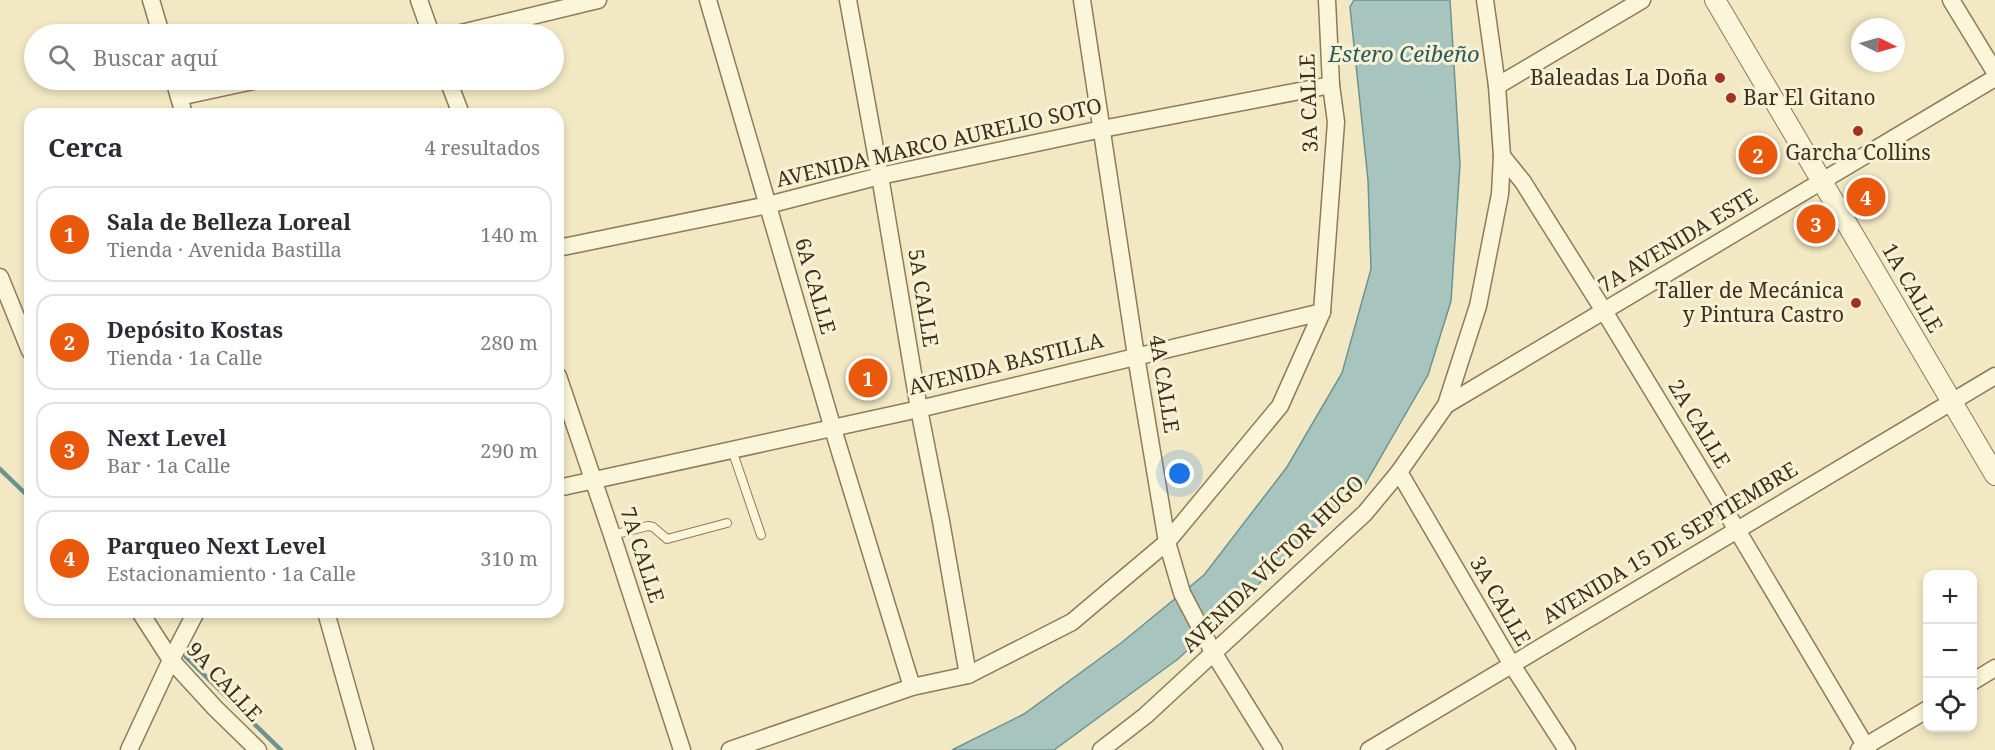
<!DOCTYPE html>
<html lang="es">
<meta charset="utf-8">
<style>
:root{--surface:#fff;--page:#f7f7f7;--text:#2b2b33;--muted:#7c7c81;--line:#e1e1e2;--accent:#ea580c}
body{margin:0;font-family:"Noto Serif",serif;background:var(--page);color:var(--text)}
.controls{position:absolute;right:18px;bottom:18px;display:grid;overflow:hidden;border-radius:12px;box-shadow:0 3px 9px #0003}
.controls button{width:54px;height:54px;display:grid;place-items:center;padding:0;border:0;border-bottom:2px solid var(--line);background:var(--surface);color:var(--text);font:30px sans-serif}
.compass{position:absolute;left:1851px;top:18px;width:54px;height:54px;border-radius:50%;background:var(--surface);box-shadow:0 3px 9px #0003;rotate:95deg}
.you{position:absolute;left:1180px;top:474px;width:21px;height:21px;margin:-15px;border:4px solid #fff;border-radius:50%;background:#1a73e8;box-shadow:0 0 0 9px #1a73e833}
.badge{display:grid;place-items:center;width:39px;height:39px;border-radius:50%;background:var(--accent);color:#fff;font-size:20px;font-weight:700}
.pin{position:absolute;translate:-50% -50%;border:3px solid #fff;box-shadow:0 2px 6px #0006}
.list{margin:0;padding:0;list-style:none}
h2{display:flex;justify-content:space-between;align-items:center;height:78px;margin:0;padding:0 24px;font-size:26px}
h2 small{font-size:20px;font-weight:400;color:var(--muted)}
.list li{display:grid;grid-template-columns:39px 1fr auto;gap:18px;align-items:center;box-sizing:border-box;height:96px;margin:0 12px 12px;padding:0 12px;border:2px solid var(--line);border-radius:18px}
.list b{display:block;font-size:22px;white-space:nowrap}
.list p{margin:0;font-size:20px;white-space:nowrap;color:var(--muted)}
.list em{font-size:20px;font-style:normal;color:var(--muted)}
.icon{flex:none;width:33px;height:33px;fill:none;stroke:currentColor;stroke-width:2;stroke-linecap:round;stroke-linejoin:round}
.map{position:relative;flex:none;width:1995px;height:750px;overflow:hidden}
.search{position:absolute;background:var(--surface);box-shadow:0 3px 9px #0003;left:24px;top:24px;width:540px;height:66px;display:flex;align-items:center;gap:15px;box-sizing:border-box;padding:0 21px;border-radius:33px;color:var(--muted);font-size:22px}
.panel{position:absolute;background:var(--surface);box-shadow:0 3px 9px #0003;left:24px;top:108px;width:540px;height:510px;border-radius:18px}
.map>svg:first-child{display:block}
</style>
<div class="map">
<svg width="1995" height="750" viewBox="0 0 1995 750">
<rect width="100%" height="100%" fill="#f2e9c4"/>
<polygon fill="#a7c4bf" stroke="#6c948e" stroke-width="1.5" points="1354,0 1450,0 1460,164 1451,301 1428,375 1364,486 1178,659 1054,750 952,750 1024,714 1121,643 1204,575 1287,467 1342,373 1371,269 1368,180 1350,7"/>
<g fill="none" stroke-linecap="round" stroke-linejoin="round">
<g stroke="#6c948e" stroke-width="4.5">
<polyline points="0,469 30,498"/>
<polyline points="186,657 281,750"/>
</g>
<g stroke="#8e7b59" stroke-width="10">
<g id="service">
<polyline points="732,450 761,535"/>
<polyline points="612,535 648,526 653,527 667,539 727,523"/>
</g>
</g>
<g stroke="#8e7b59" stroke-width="19">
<g id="minor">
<polyline points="151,0 161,34"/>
<polyline points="419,0 431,34"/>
<polyline points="708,0 833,429 912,687"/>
<polyline points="848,0 880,176 919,409 941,521 968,675"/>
<polyline points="1082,0 1136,356 1167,542 1182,593 1213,652 1274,750"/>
<polyline points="1951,0 1995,72"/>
<polyline points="457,34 598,0"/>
<polyline points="174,80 184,114"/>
<polyline points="448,80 461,114"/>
<polyline points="1497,86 1642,0"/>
<polyline points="179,97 257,80"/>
<polyline points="1502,156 1523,182 1604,311 1737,530 1868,750"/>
<polyline points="558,248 768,205 880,176 1102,129 1331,85"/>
<polyline points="0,277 30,351"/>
<polyline points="558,376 612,535 682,750"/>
<polyline points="1446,405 1995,78"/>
<polyline points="1399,472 1512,665 1567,750"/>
<polyline points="558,488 919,409 1322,312"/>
<polyline points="140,612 171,660 215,708 258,750"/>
<polyline points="326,612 365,750"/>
<polyline points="1972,682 1995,668"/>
<polyline points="129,750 171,660 196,612"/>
<polyline points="730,750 912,687 968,675 1072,622 1167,542 1280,406 1322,312 1336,122 1331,85 1327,0"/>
<polyline points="1101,750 1145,716 1365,513 1399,472 1446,405 1478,306 1500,194 1502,156 1497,86 1485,0"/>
<polyline points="1369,750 1995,376"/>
<polyline points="1859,750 1928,709"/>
</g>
</g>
<g stroke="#8e7b59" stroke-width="22">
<polyline id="tertiary" points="1715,0 1995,475"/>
</g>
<use href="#service" stroke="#fbf5d9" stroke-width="8"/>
<use href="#minor" stroke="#fbf5d9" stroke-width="16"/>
<use href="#tertiary" stroke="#fbf5d9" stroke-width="20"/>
</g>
<g fill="#a23124" stroke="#f8f2d5" stroke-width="2">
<circle cx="1720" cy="78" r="6"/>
<circle cx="1731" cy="98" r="6"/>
<circle cx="1858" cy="131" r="6"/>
<circle cx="1856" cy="303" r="6"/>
</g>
<g text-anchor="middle" stroke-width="6" stroke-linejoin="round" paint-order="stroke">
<g font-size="21" fill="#3d301e" stroke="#f8f2d5" text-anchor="end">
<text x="1708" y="85">Baleadas La Doña</text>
<text x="1743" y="105" text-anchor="start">Bar El Gitano</text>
<text x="1858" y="160" text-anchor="middle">Garcha Collins</text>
<text x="1844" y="298">Taller de Mecánica<tspan x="1844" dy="24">y Pintura Castro</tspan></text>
</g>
<g font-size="21" fill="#3d301e" stroke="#f8f2d5">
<text transform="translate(1309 103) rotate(-92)" y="7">3A CALLE</text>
<text transform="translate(939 143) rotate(-13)" y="7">AVENIDA MARCO AURELIO SOTO</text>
<text transform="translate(1678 241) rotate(-31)" y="7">7A AVENIDA ESTE</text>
<text transform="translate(815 286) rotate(74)" y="7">6A CALLE</text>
<text transform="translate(1912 288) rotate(60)" y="7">1A CALLE</text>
<text transform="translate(923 298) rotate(81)" y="7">5A CALLE</text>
<text transform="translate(1006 364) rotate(-14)" y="7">AVENIDA BASTILLA</text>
<text transform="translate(1164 384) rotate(81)" y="7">4A CALLE</text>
<text transform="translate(1699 424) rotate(59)" y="7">2A CALLE</text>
<text transform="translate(1670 543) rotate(-31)" y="7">AVENIDA 15 DE SEPTIEMBRE</text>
<text transform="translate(642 555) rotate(72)" y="7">7A CALLE</text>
<text transform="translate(1273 564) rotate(-44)" y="7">AVENIDA VÍCTOR HUGO</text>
<text transform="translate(1500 601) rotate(60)" y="7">3A CALLE</text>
<text transform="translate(224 682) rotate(47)" y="7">9A CALLE</text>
</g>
<g font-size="22" font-style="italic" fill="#2c5c5e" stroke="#f8f2d5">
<text x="1404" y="62">Estero Ceibeño</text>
</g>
</g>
</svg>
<div class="controls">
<button>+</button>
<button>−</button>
<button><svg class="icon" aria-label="locate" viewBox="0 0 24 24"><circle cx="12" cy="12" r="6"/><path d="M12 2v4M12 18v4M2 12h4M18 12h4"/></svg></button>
</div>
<svg class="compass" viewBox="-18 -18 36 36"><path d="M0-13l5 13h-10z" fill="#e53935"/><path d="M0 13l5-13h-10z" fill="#7c7c81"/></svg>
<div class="you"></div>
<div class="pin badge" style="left:868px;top:378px">1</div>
<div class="pin badge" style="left:1758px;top:155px">2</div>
<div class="pin badge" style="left:1816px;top:224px">3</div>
<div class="pin badge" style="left:1866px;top:197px">4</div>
<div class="search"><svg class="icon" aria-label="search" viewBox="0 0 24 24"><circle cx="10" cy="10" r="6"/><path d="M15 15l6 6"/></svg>Buscar aquí</div>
<section class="panel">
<h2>Cerca<small>4 resultados</small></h2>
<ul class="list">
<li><span class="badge">1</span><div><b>Sala de Belleza Loreal</b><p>Tienda · Avenida Bastilla</p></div><em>140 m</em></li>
<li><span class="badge">2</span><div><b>Depósito Kostas</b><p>Tienda · 1a Calle</p></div><em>280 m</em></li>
<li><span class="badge">3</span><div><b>Next Level</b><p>Bar · 1a Calle</p></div><em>290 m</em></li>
<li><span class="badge">4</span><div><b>Parqueo Next Level</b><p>Estacionamiento · 1a Calle</p></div><em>310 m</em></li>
</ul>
</section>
</div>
